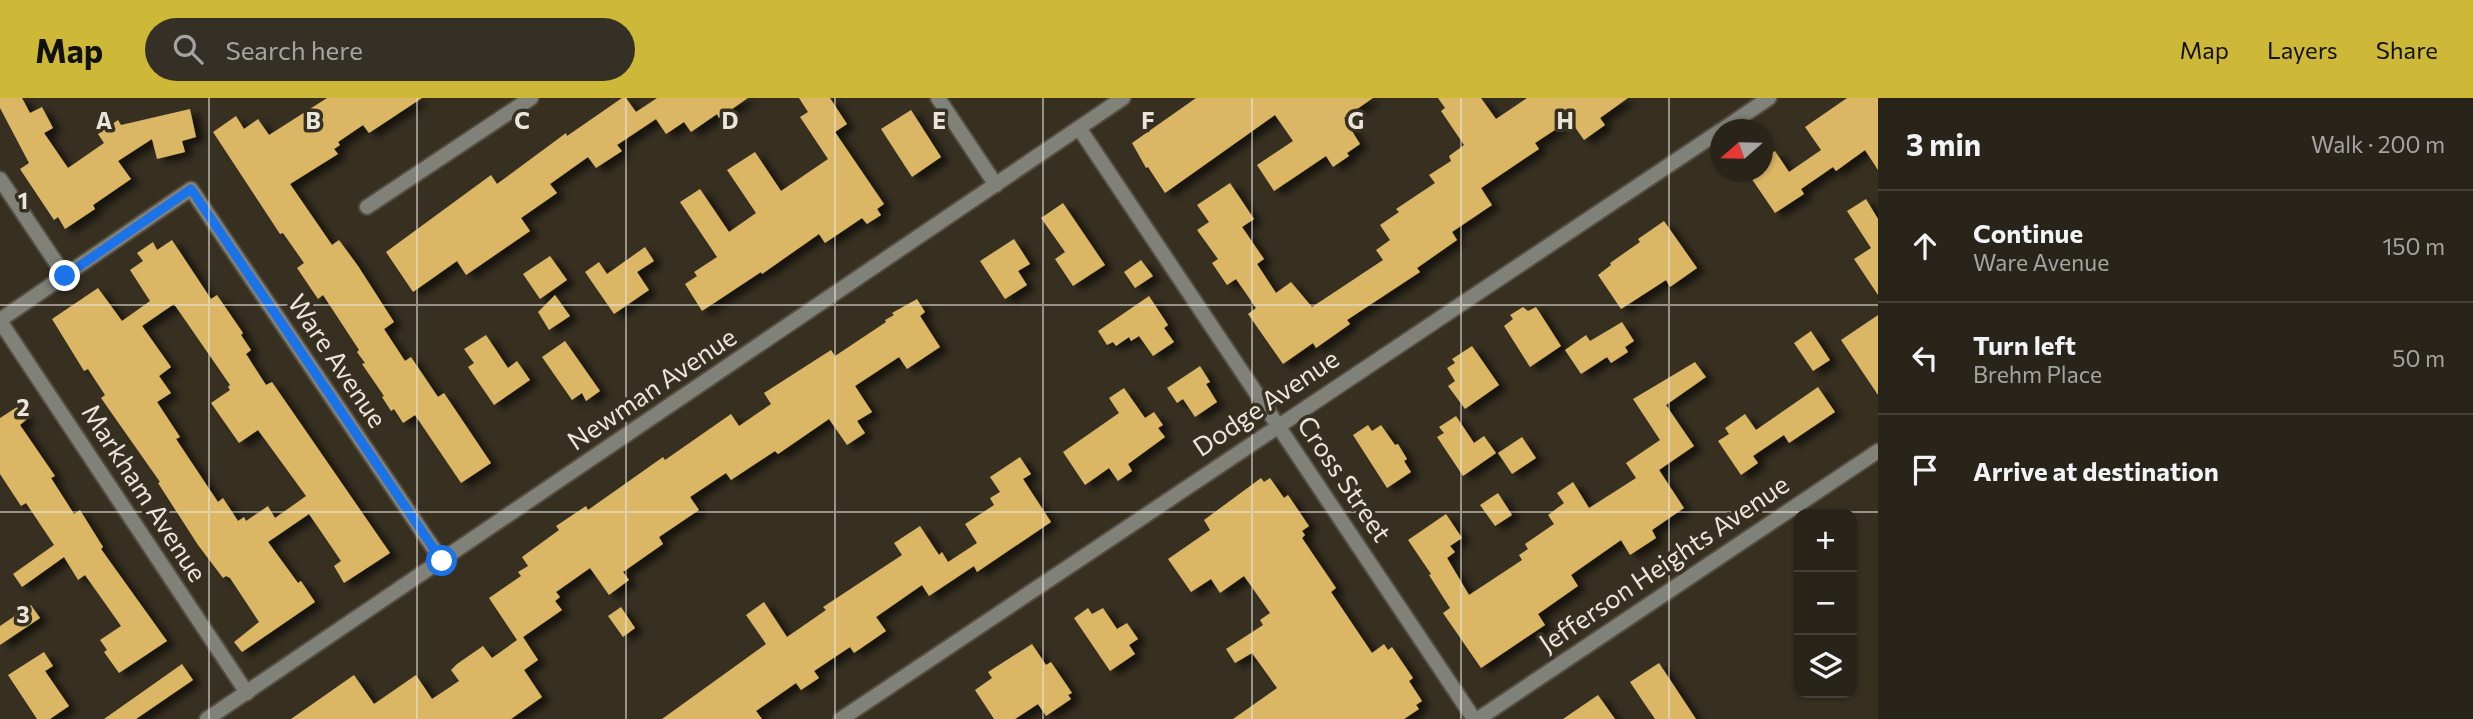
<!DOCTYPE html>
<meta charset="utf-8">
<style>
:root{--surface:#292419;--page:#353026;--text:#f1f3f6;--muted:#a5a4a2;--line:#454138;--accent:#ceb837}
body{margin:0;font-family:Commissioner,sans-serif;background:var(--page);color:var(--text)}
.controls{position:absolute;right:21px;bottom:21px;display:grid;overflow:hidden;border-radius:14px;box-shadow:0 2px 5px #0004}
.controls button{width:63px;height:63px;display:grid;place-items:center;padding:0;border:0;border-bottom:2px solid var(--line);background:var(--surface);color:var(--text);font:35px sans-serif}
.compass{position:absolute;left:1710px;top:21px;width:63px;height:63px;border-radius:50%;background:var(--surface);box-shadow:0 2px 5px #0004;rotate:250deg}
.stop{position:absolute;width:21px;height:21px;margin:-16px;border:5px solid #1a73e8;border-radius:50%;background:#fff}
.stop.end{background:#1a73e8;border-color:#fff;box-shadow:0 2px 7px #0008}
.list{margin:0;padding:0;list-style:none}
h2{display:flex;justify-content:space-between;align-items:center;height:91px;margin:0;padding:0 28px;font-size:30px}
h2 small{font-size:23px;font-weight:400;color:var(--muted)}
.list li{display:grid;grid-template-columns:46px 1fr auto;gap:21px;align-items:center;box-sizing:border-box;height:112px;padding:0 28px;border-top:2px solid var(--line)}
.list b{display:block;font-size:26px;white-space:nowrap}
.list p{margin:0;font-size:23px;white-space:nowrap;color:var(--muted)}
.list em{font-size:23px;font-style:normal;color:var(--muted)}
.icon{flex:none;width:38px;height:38px;fill:none;stroke:currentColor;stroke-width:2;stroke-linecap:round;stroke-linejoin:round}
.map{position:relative;flex:none;width:1878px;height:621px;overflow:hidden}
header{display:flex;align-items:center;gap:42px;box-sizing:border-box;height:98px;padding:0 35px;background:var(--accent);color:#111}
header strong{font-size:33px}
nav{display:flex;gap:38px;margin-inline-start:auto;font-size:24px}
.search{width:490px;height:63px;background:var(--page);display:flex;align-items:center;gap:18px;box-sizing:border-box;padding:0 24px;border-radius:38px;color:var(--muted);font-size:26px}
main{display:flex}
aside{flex:1;background:var(--surface)}
.map>svg:first-child{display:block}
</style>
<header>
<strong>Map</strong>
<div class="search"><svg class="icon" aria-label="search" viewBox="0 0 24 24"><circle cx="10" cy="10" r="6"/><path d="M15 15l6 6"/></svg>Search here</div>
<nav><a>Map</a><a>Layers</a><a>Share</a></nav>
</header>
<main>
<div class="map">
<svg width="1878" height="621" viewBox="0 0 1878 621">
<defs>
<filter id="shadow"><feDropShadow dx="8" dy="4.5" stdDeviation="3.5" flood-color="#0009"/></filter>
</defs>
<rect width="100%" height="100%" fill="#373021"/>
<g fill="#dab665" fill-rule="evenodd" filter="url(#shadow)">
<polygon points="0,0 22,0 30,15 42,9 53,30 44,35 68,70 104,45 98,36 118,22 121,27 190,11 196,39 182,43 185,54 157,61 152,41 118,63 131,81 93,107 95,111 65,131 58,119 54,122 20,71 29,65 0,10"/>
<polygon points="327,0 422,0 369,35 363,27 338,44 340,47 334,51 338,56 290,86 332,147 339,142 358,168 394,224 384,231 405,263 411,259 438,299 444,295 491,365 461,385 415,317 403,325 394,311 391,313 382,299 384,298 362,266 365,265 357,254 359,252 323,197 318,201 297,170 304,165 283,135 280,136 213,34 236,18 244,31 258,21 269,37"/>
<polygon points="622,0 626,0 636,14 657,0 748,0 719,20 717,16 691,34 684,24 666,36 656,21 617,47 622,53 596,70 588,59 550,86 557,95 521,120 530,133 466,177 457,163 413,194 386,154 491,77 497,86 566,35 567,38"/>
<polygon points="799,0 830,0 847,26 835,34 884,106 877,111 881,117 867,126 862,120 825,145 819,136 762,176 761,174 702,213 685,186 697,178 694,174 717,159 680,104 700,91 729,134 756,115 727,72 755,54 781,93 828,61 800,19 808,14"/>
<polygon points="1196,0 1373,0 1344,20 1360,46 1347,55 1349,58 1333,69 1326,58 1274,93 1257,67 1293,43 1275,17 1165,95 1148,69 1146,70 1132,45"/>
<polygon points="1438,0 1481,0 1496,21 1527,0 1628,0 1600,20 1605,27 1584,42 1570,22 1535,45 1539,51 1481,90 1492,107 1452,134 1457,142 1417,170 1420,174 1347,222 1350,226 1316,250 1313,245 1283,266 1248,216 1256,210 1236,181 1227,187 1212,165 1218,161 1197,132 1209,124 1197,107 1230,85 1254,121 1242,129 1264,161 1257,166 1276,195 1291,184 1312,209 1383,162 1376,152 1390,142 1380,127 1399,114 1396,111 1435,85 1429,77 1451,63 1449,58 1464,47 1441,13 1445,10"/>
<polygon points="1847,0 1878,0 1878,72 1865,52 1836,73 1833,69 1801,91 1804,96 1775,115 1747,74 1762,74 1762,61 1775,53 1789,74 1821,52 1805,29"/>
<polygon points="911,12 941,59 912,79 881,31"/>
<polygon points="1866,101 1878,121 1878,197 1854,161 1871,150 1847,113"/>
<polygon points="1063,105 1105,167 1073,188 1055,161 1065,154 1041,120"/>
<polygon points="1664,123 1697,170 1670,189 1666,182 1621,211 1598,177 1611,167 1610,165 1640,144 1638,141"/>
<polygon points="1014,141 1030,166 1018,173 1027,187 1005,201 980,163"/>
<path d="M172,142L211,201L217,197L243,235L241,237L251,252L246,256L266,287L272,284L390,455L344,485L334,468L341,463L309,416L268,444L298,485L301,483L315,504L242,554L234,544L259,524L230,480L226,478L223,480L198,447L158,385L160,384L101,300L105,297L88,271L84,273L52,221L98,190L122,223L150,203L130,172L143,163L137,155L153,144L157,152ZM174,206L230,287L228,289L230,292L211,305L239,345L258,332L306,398L275,420L268,408L246,423L244,419L238,423L223,400L218,404L176,341L180,339L157,304L171,295L159,278L171,269L142,228Z"/>
<polygon points="645,149 654,163 637,174 649,192 614,216 585,174 599,164 607,176"/>
<polygon points="550,158 567,182 540,201 523,176"/>
<polygon points="1141,162 1153,178 1135,190 1124,174"/>
<polygon points="555,197 570,218 549,232 538,214"/>
<polygon points="1149,198 1168,227 1164,230 1174,244 1153,258 1139,238 1131,243 1129,239 1116,248 1113,244 1107,247 1098,233"/>
<polygon points="917,201 925,214 920,218 940,249 907,271 899,259 855,288 872,314 857,323 865,335 847,347 829,321 778,356 775,353 731,382 726,375 690,399 699,412 659,439 663,446 623,474 629,482 609,497 590,470 556,494 560,499 555,503 562,512 523,539 538,562 524,572 542,599 511,621 291,621 354,577 374,606 416,577 432,601 459,583 451,572 457,566 483,548 492,560 517,542 489,500 521,478 518,474 528,468 522,459 559,432 556,428 586,408 588,412 663,359 665,362 731,316 739,328 771,306 764,295 831,252 835,258 886,224 885,222 894,217 892,215"/>
<polygon points="1523,209 1528,213 1536,209 1561,248 1530,269 1504,228 1513,221 1510,217"/>
<polygon points="1878,217 1878,297 1841,242"/>
<polygon points="1622,224 1634,243 1625,249 1628,254 1611,265 1607,259 1581,276 1565,252 1586,237 1590,243"/>
<polygon points="1811,233 1830,262 1813,273 1794,245"/>
<polygon points="486,237 508,270 517,263 530,282 494,307 468,269 474,265 464,251"/>
<polygon points="565,243 600,293 586,303 582,295 572,302 542,259"/>
<polygon points="1472,248 1499,287 1465,311 1448,288 1455,283 1447,270 1455,265 1452,261"/>
<polygon points="1695,264 1706,279 1666,307 1694,348 1659,372 1684,410 1652,432 1656,440 1630,457 1621,442 1571,477 1578,488 1538,516 1545,527 1481,570 1443,515 1450,510 1429,477 1431,476 1408,442 1446,416 1462,440 1450,448 1455,454 1447,460 1469,497 1522,462 1519,457 1528,451 1525,446 1554,426 1548,417 1564,405 1557,395 1573,384 1589,410 1636,380 1626,365 1660,342 1633,301"/>
<polygon points="1200,268 1210,284 1206,286 1217,304 1195,319 1183,301 1177,305 1167,290"/>
<polygon points="1818,289 1835,314 1789,345 1784,337 1753,358 1758,365 1741,377 1718,343 1729,336 1725,330 1745,316 1756,332"/>
<polygon points="1124,290 1145,320 1154,314 1163,327 1158,330 1165,339 1128,366 1132,373 1118,383 1109,370 1085,387 1063,354 1119,315 1109,300"/>
<polygon points="17,309 27,321 20,327 55,378 51,380 74,416 80,412 103,449 101,451 167,543 119,575 104,554 107,552 100,542 121,528 85,477 78,482 64,459 22,489 13,476 54,447 26,405 21,408 0,376 0,320"/>
<polygon points="1456,318 1474,345 1484,338 1496,355 1463,378 1437,339 1444,335 1439,329"/>
<polygon points="1368,327 1372,333 1381,327 1395,347 1398,346 1407,361 1404,363 1411,374 1387,390 1353,337"/>
<polygon points="1522,339 1536,360 1512,376 1498,355"/>
<polygon points="1020,359 1031,376 1023,381 1051,424 977,474 974,468 929,498 922,487 876,519 886,533 854,555 850,549 814,573 819,580 801,592 796,585 756,613 762,621 662,621 766,546 746,517 764,504 787,539 826,512 823,509 902,457 894,445 920,428 939,457 942,454 948,464 977,445 965,426 994,407 990,400 1000,394 990,379"/>
<polygon points="1261,380 1264,384 1270,380 1284,400 1288,397 1309,428 1302,433 1305,437 1302,440 1336,490 1331,494 1372,555 1384,546 1388,552 1392,549 1413,580 1409,583 1422,603 1416,607 1419,611 1404,621 1233,621 1277,590 1252,555 1235,565 1226,551 1263,527 1260,522 1270,515 1244,478 1220,495 1211,481 1191,494 1168,461 1210,432 1204,422"/>
<polygon points="1498,395 1512,417 1495,428 1480,407"/>
<polygon points="31,507 40,520 0,547 0,528"/>
<polygon points="621,509 635,530 623,539 608,518"/>
<polygon points="1088,510 1092,516 1103,510 1117,531 1127,525 1138,541 1129,547 1135,556 1110,573 1074,520"/>
<polygon points="1032,546 1046,567 1051,564 1072,595 1068,597 1071,601 1046,618 1038,606 1015,621 994,621 975,592 992,580 988,574"/>
<polygon points="44,554 53,568 45,573 69,608 50,621 37,621 8,577"/>
<polygon points="1659,565 1696,621 1655,621 1644,605 1630,584"/>
<polygon points="182,566 193,582 136,621 104,621"/>
<polygon points="1598,597 1615,621 1563,621"/>
</g>
<g fill="none" stroke-linecap="round" stroke-linejoin="round">
<g stroke="#544d3f" stroke-width="18">
<g id="street">
<polyline points="938,0 996,87"/>
<polyline points="1079,30 1474,621"/>
<polyline points="1722,32 1769,0"/>
<polyline points="0,81 65,178"/>
<polyline points="367,109 531,0"/>
<polyline points="0,222 191,91 442,463"/>
<polyline points="0,223 247,595"/>
<polyline points="207,621 1123,0"/>
<polyline points="841,621 1720,33"/>
<polyline points="1478,621 1878,353"/>
</g>
</g>
<use href="#street" stroke="#80827a" stroke-width="14"/>
</g>
<g fill="none" stroke-linecap="round" stroke-linejoin="round">
<polyline stroke="#1a73e8" stroke-width="9" points="65,178 191,91 442,463"/>
</g>
<path fill="none" stroke="#eae6dc" stroke-width="2" stroke-opacity="0.55" d="M209,0V621M417,0V621M626,0V621M835,0V621M1043,0V621M1252,0V621M1461,0V621M1669,0V621M0,207H1878M0,414H1878"/>
<g text-anchor="middle" stroke-width="7" stroke-linejoin="round" paint-order="stroke">
<g font-size="26" fill="#eae6dc" stroke="#373021">
<text transform="translate(337 263) rotate(56)" y="9">Ware Avenue</text>
<text transform="translate(652 291) rotate(-34)" y="9">Newman Avenue</text>
<text transform="translate(1266 305) rotate(-34)" y="9">Dodge Avenue</text>
<text transform="translate(1344 381) rotate(56)" y="9">Cross Street</text>
<text transform="translate(144 395) rotate(57)" y="9">Markham Avenue</text>
<text transform="translate(1664 466) rotate(-34)" y="9">Jefferson Heights Avenue</text>
</g>
</g>
<g font-size="23" text-anchor="middle" font-weight="bold" fill="#eae6dc" stroke="#373021" stroke-width="7" stroke-linejoin="round" paint-order="stroke">
<text x="104" y="31">A</text>
<text x="313" y="31">B</text>
<text x="522" y="31">C</text>
<text x="730" y="31">D</text>
<text x="939" y="31">E</text>
<text x="1148" y="31">F</text>
<text x="1356" y="31">G</text>
<text x="1565" y="31">H</text>
<text x="23" y="111">1</text>
<text x="23" y="318">2</text>
<text x="23" y="525">3</text>
</g>
</svg>
<div class="controls">
<button>+</button>
<button>−</button>
<button><svg class="icon" aria-label="layers" viewBox="0 0 24 24"><path d="M12 4l9 5-9 5-9-5zM3 14l9 5 9-5"/></svg></button>
</div>
<svg class="compass" viewBox="-18 -18 36 36"><path d="M0-13l5 13h-10z" fill="#e53935"/><path d="M0 13l5-13h-10z" fill="#a5a4a2"/></svg>
<div class="stop" style="left:442px;top:463px"></div>
<div class="stop end" style="left:65px;top:178px"></div>
</div>
<aside>
<h2>3 min<small>Walk · 200 m</small></h2>
<ul class="list">
<li><svg class="icon" aria-label="ahead" viewBox="0 0 24 24"><path d="M12 20V5M6 11l6-6 6 6"/></svg><div><b>Continue</b><p>Ware Avenue</p></div><em>150 m</em></li>
<li><svg class="icon" aria-label="left" viewBox="0 0 24 24"><path d="M17 20v-9H6M10 6l-5 5 5 5"/></svg><div><b>Turn left</b><p>Brehm Place</p></div><em>50 m</em></li>
<li><svg class="icon" aria-label="arrive" viewBox="0 0 24 24"><path d="M6 21V4h12l-3 4 3 4H6"/></svg><div><b>Arrive at destination</b></div></li>
</ul>
</aside>
</main>
